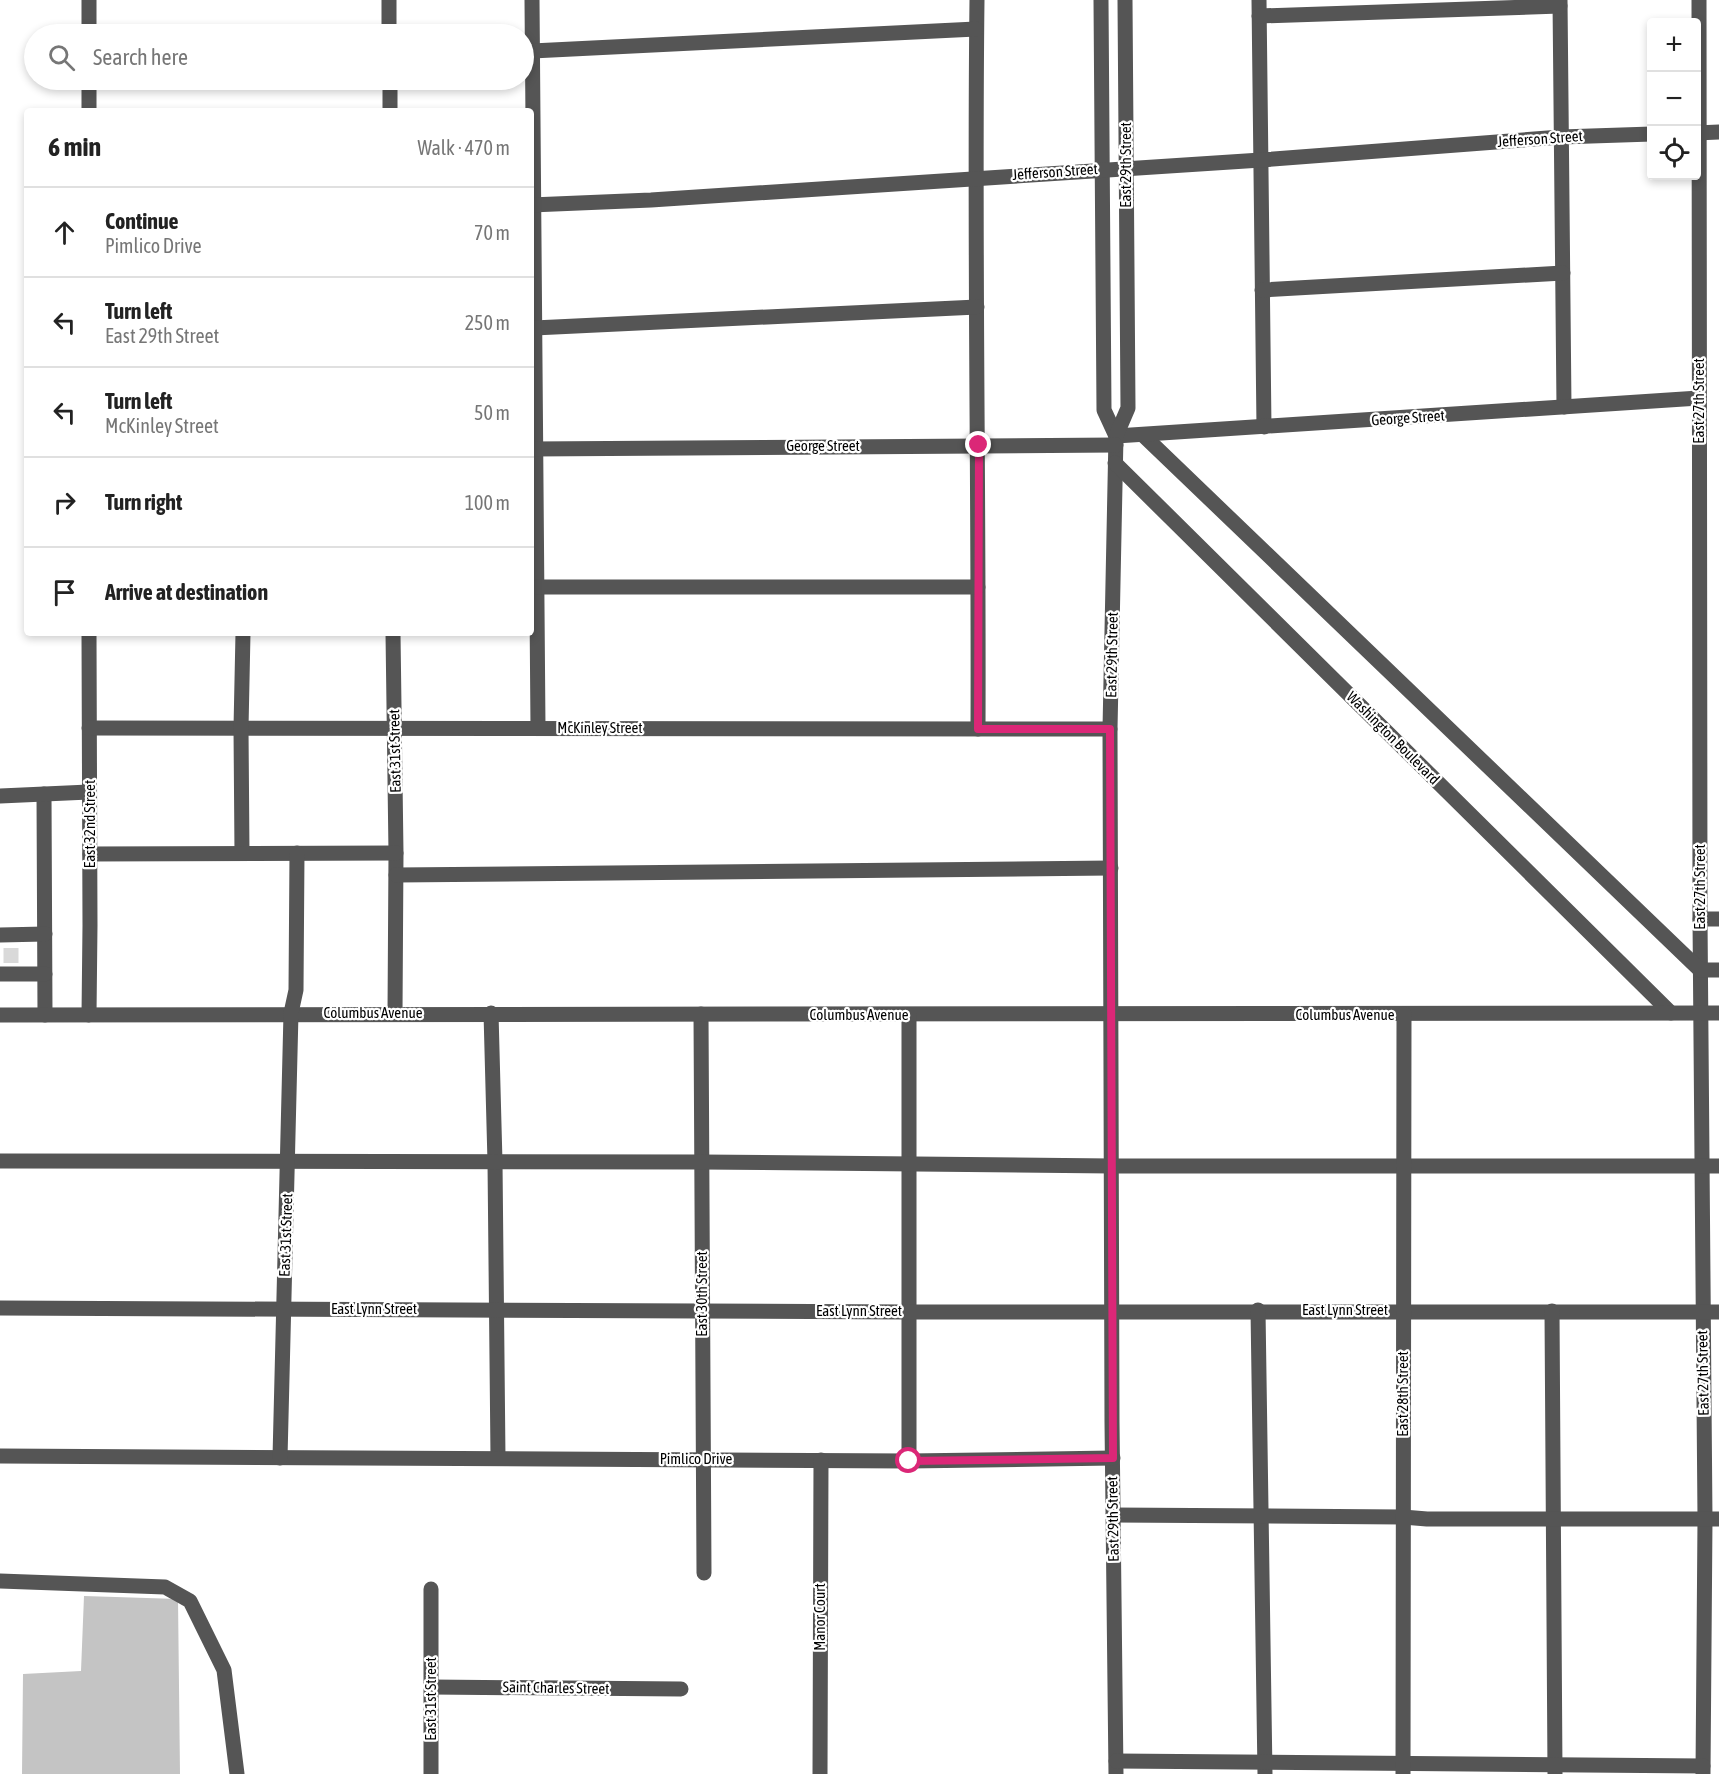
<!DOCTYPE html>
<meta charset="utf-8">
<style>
:root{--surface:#fff;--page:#f2f2f2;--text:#222;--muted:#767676;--line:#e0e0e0}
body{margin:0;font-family:"Asap Condensed",sans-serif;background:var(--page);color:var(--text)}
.controls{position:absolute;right:18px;top:18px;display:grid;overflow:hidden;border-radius:6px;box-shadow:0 3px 9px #0003}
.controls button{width:54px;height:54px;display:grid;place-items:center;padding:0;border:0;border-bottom:2px solid var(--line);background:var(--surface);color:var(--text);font:30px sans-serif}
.stop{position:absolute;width:18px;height:18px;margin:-14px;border:4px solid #db2777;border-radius:50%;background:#fff}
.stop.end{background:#db2777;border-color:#fff;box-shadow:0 2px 6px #0008}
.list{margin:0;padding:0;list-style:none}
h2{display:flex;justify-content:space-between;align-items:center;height:78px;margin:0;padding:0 24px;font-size:26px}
h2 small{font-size:20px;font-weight:400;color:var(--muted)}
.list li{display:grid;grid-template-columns:39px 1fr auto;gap:18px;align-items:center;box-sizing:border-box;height:90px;padding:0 24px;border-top:2px solid var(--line)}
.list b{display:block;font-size:22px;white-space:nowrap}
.list p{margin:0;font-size:20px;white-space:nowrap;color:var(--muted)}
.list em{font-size:20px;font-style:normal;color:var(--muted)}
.icon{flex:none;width:33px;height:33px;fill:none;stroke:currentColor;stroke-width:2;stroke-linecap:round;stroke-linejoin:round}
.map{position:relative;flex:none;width:1719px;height:1774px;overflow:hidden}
.search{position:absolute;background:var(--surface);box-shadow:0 3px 9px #0003;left:24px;top:24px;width:510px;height:66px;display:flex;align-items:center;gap:15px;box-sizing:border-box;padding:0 21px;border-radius:33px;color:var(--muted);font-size:22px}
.panel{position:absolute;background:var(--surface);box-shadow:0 3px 9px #0003;left:24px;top:108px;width:510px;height:528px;border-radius:6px}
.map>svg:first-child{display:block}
</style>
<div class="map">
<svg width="1719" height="1774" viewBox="0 0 1719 1774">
<rect width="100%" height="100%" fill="#fff"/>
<polygon fill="#c4c4c4" points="84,1596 178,1599 180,1774 22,1774 23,1674 81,1671"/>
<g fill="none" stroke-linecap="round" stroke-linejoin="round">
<polyline stroke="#d9d9d9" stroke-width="15" stroke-dasharray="15 8" stroke-linecap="butt" points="11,948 11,963"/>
<g stroke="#555" stroke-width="15">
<polyline points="89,0 89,34"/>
<polyline points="389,0 389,34"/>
<polyline points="532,0 538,728"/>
<path d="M977,0C974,243 979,486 978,729"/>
<polyline points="1101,0 1104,410 1116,436 1110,729 1112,1422 1116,1774"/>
<polyline points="1259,0 1264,427"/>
<polyline points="1560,0 1564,407"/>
<polyline points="1699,0 1700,919 1705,1519 1703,1774"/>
<polyline points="1259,16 1560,6"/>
<polyline points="532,51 976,29"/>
<polyline points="89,80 89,111"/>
<polyline points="390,80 390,111"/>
<polyline points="1696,133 1719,132"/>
<polyline points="531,205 651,200 1261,160 1561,137 1652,134"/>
<polyline points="1262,290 1563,273"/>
<polyline points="534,328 977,307"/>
<polyline points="1143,435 1700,970 1719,970"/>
<polyline points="1116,436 1699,398"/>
<polyline points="1116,436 1128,408 1125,0"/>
<polyline points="531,449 1116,445"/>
<polyline points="1115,463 1671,1013"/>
<polyline points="537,587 978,587"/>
<polyline points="89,633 90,925 89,1015"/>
<polyline points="393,633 396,853 395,1013"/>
<polyline points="89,728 1110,729"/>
<polyline points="44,794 45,1015"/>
<polyline points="0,796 89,792"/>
<polyline points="242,853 241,728 243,633"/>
<polyline points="90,854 396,853"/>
<polyline points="396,875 1111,868"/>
<polyline points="1700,919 1719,919"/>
<polyline points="0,935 45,934"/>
<polyline points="0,974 45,974"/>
<polyline points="491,1013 495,1162 498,1458"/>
<polyline points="701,1014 704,1573"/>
<polyline points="0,1015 1719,1013"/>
<polyline points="909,1015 909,1461"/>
<polyline points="0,1161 702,1162 1112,1166 1719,1166"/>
<polyline points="0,1308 909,1312 1719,1312"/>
<polyline points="1258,1310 1265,1774"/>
<polyline points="1552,1311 1555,1773"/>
<polyline points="0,1456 909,1461 1113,1458"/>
<polyline points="280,1458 291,1013 296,990 297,853"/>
<polyline points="1113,1515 1403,1517 1427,1519 1719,1519"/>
<polyline points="0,1581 165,1587 190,1601 224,1670 237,1774"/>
<polyline points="431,1687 681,1689"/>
<polyline points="1116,1761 1703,1766"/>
<polyline points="431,1774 431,1589"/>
<polyline points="820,1774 821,1460"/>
<polyline points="1403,1774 1404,1014"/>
</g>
</g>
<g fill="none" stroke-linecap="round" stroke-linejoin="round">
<polyline stroke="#db2777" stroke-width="8" points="909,1461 1113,1458 1110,729 978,729 979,445"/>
</g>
<g text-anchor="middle" stroke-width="4.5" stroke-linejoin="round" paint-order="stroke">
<g font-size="15" fill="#000" stroke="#fff">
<text transform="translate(1540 139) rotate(-4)" y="5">Jefferson Street</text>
<text transform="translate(1126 165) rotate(-90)" y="5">East 29th Street</text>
<text transform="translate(1055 172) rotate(-4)" y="5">Jefferson Street</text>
<text transform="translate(1699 401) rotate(-90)" y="5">East 27th Street</text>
<text transform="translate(1408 418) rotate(-4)" y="5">George Street</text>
<text x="823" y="451">George Street</text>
<text transform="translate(1112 655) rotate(-89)" y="5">East 29th Street</text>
<text x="600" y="733">McKinley Street</text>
<text transform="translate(1393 738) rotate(45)" y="5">Washington Boulevard</text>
<text transform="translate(395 751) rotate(-91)" y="5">East 31st Street</text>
<text transform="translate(90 824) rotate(-90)" y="5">East 32nd Street</text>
<text transform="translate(1700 887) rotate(-90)" y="5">East 27th Street</text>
<text x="373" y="1018">Columbus Avenue</text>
<text x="859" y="1020">Columbus Avenue</text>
<text x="1345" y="1020">Columbus Avenue</text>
<text transform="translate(286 1235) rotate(-88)" y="5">East 31st Street</text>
<text transform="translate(702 1294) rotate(-90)" y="5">East 30th Street</text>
<text x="374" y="1314">East Lynn Street</text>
<text x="1345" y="1315">East Lynn Street</text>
<text x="859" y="1316">East Lynn Street</text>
<text transform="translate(1703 1373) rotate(-91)" y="5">East 27th Street</text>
<text transform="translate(1403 1394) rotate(-90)" y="5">East 28th Street</text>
<text x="696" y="1464">Pimlico Drive</text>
<text transform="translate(1113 1519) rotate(-91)" y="5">East 29th Street</text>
<text transform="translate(820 1617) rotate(-90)" y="5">Manor Court</text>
<text transform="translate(556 1688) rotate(1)" y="5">Saint Charles Street</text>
<text transform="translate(431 1699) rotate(-90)" y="5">East 31st Street</text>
</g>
</g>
</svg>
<div class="controls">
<button>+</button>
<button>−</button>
<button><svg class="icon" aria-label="locate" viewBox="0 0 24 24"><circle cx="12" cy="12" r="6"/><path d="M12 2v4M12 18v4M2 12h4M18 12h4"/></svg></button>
</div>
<div class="stop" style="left:909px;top:1461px"></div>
<div class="stop end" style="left:979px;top:445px"></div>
<div class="search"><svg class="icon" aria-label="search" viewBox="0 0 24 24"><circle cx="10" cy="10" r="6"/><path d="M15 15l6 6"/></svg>Search here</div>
<section class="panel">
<h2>6 min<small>Walk · 470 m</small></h2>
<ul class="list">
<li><svg class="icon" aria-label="ahead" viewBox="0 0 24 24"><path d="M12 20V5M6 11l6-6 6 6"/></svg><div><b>Continue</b><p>Pimlico Drive</p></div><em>70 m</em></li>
<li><svg class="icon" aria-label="left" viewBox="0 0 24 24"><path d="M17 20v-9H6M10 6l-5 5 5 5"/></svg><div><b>Turn left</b><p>East 29th Street</p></div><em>250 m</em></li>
<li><svg class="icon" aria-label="left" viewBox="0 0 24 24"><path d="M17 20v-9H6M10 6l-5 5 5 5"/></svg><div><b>Turn left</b><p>McKinley Street</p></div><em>50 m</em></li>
<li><svg class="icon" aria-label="right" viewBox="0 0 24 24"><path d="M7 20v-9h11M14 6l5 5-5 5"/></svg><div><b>Turn right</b></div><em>100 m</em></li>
<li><svg class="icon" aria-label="arrive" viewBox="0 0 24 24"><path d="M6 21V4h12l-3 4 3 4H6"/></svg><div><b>Arrive at destination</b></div></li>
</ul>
</section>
</div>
